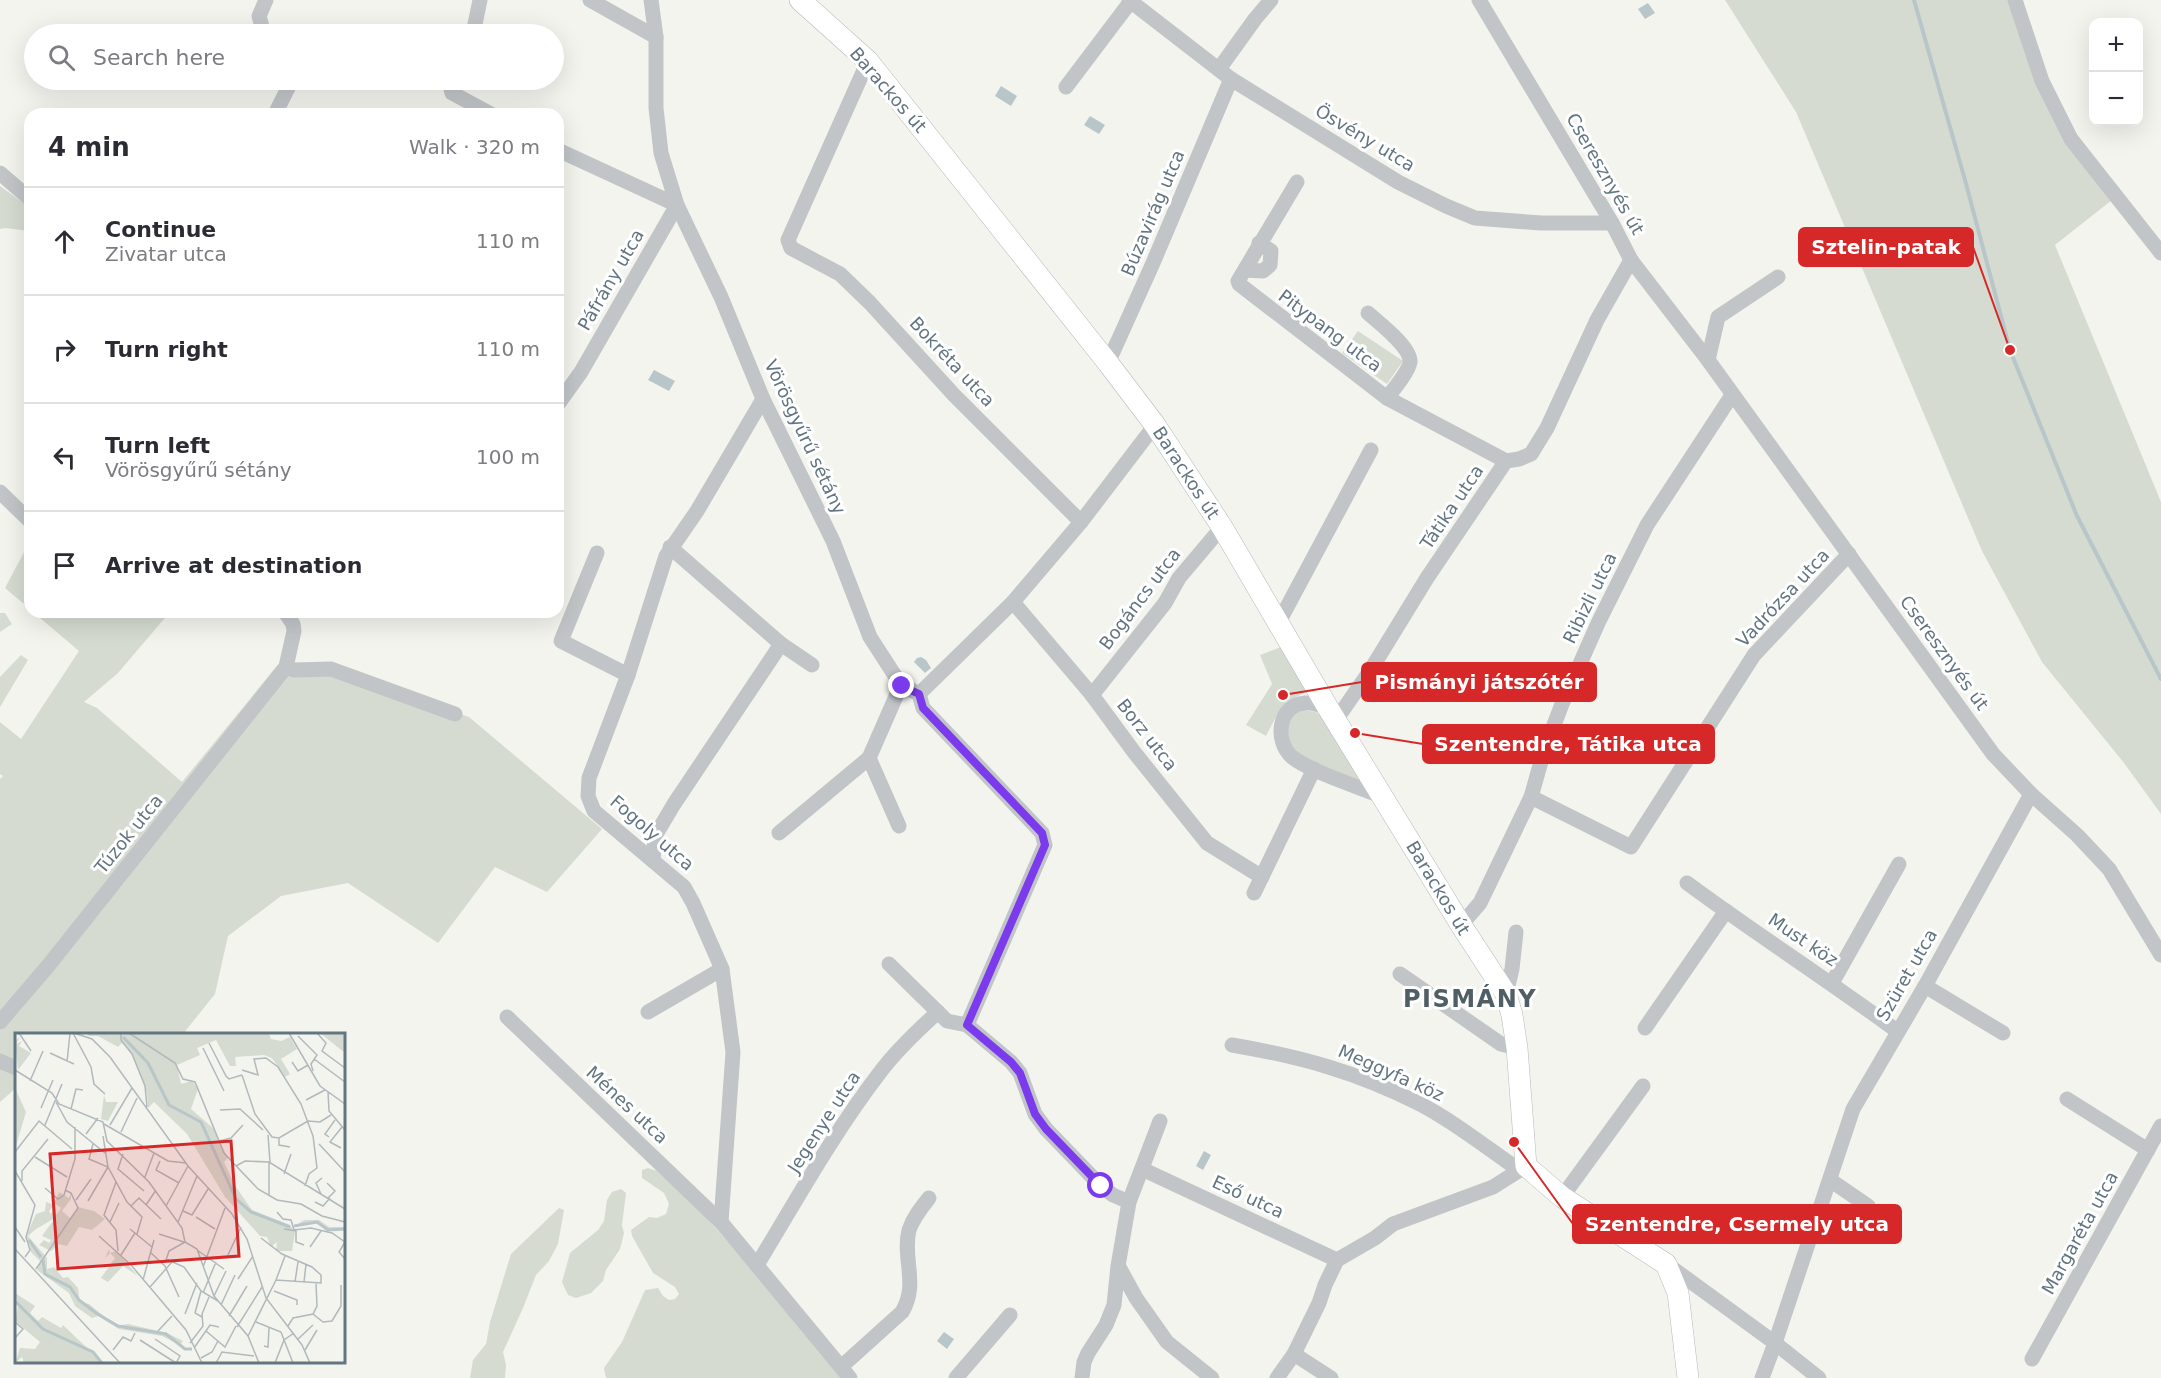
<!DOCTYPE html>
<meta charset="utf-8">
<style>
:root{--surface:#fff;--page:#f7f7f7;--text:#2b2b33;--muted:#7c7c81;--line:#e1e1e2}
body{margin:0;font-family:"DejaVu Sans",sans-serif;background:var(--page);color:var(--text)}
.controls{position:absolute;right:18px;top:18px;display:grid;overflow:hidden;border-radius:12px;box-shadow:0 6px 24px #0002}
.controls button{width:54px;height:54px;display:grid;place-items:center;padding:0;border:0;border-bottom:2px solid var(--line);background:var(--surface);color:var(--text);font:30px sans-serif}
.stop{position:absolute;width:18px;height:18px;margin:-14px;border:4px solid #7c3aed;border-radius:50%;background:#fff}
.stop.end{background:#7c3aed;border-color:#fff;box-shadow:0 2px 6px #0008}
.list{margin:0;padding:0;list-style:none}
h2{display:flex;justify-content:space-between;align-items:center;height:78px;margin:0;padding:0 24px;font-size:26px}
h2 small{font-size:20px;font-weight:400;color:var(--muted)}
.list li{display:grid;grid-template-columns:39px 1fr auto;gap:18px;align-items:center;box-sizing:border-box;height:108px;padding:0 24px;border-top:2px solid var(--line)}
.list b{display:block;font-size:22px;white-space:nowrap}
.list p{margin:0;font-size:20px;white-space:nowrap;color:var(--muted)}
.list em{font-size:20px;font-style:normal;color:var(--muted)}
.icon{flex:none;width:33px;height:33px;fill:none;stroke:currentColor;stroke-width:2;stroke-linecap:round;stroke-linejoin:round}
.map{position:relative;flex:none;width:2161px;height:1378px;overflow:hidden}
.search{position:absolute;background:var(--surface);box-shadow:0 6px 24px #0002;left:24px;top:24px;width:540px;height:66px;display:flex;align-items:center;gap:15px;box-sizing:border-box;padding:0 21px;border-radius:33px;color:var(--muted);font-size:22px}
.panel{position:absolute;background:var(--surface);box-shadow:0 6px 24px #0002;left:24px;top:108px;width:540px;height:510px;border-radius:18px}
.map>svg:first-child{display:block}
</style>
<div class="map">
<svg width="2161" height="1378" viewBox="0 0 2161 1378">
<rect width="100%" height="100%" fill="#f4f4ef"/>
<g fill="#d5dbd0">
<polygon points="1725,0 2015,0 2042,81 2117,196 2055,245 2161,502 2161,814 2124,763 2042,662 1982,551 1796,112"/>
<polygon points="0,186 30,208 30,231 5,228 0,229"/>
<polygon points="1358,331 1403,361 1387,384 1342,353"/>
<polygon points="30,541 30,609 5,588"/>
<polygon points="33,612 170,612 118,673 84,702 97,708 182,782 280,662 332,670 469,717 602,829 547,892 495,867 438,943 348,883 281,896 228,936 215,994 183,1034 16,1034 16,1088 0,1102 0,779 3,776 0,774 0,722 21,739 79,651"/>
<polygon points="0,613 5,613 12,624 0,632"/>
<path d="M1286,645L1311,690C1280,704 1282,706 1266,736L1246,725L1272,684L1260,655Z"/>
<polygon points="21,655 28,660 0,707 0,677"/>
<polygon points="1303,710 1316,712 1324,719 1363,785 1309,761 1291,748 1286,725 1293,714"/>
<polygon points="648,1168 657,1171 706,1217 762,1281 842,1378 606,1378 604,1368 622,1342 645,1290 658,1288 663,1296 669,1300 675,1299 679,1294 675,1287 653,1273 632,1236 631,1230 649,1217 657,1218 666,1214 669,1204 664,1193 642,1178 642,1170"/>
<polygon points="621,1189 626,1193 622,1225 624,1233 620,1249 606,1270 603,1281 591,1293 576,1298 568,1295 562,1282 570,1253 598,1230 604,1221 607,1200 612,1192"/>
<polygon points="559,1208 564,1210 558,1244 549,1261 536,1275 523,1308 503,1352 506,1365 505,1378 470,1378 473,1360 486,1344 490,1322 511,1254"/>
</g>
<g fill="#b8c6c9">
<polygon points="1648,3 1655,13 1645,19 1638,9"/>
<polygon points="1001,86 1017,96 1011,106 995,96"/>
<polygon points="1090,116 1105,125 1099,134 1084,125"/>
<polygon points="654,370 675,381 669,391 648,380"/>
<polygon points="921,657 926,660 931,668 925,673 914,662 917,658"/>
<polygon points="1204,1151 1211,1155 1203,1170 1196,1166"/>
<polygon points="944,1332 954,1339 947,1349 937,1341"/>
</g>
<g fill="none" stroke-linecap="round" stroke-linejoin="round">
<polyline stroke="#b8c6c9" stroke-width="4" points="1914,0 1965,180 2010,350 2077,516 2161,679"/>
<g stroke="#b3b9bc" stroke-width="22">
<polyline id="secondary" points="800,0 868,61 1108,363 1155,425 1222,527 1328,708 1461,925 1506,994 1512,1015 1517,1048 1526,1166 1562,1197 1666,1264 1678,1293 1688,1378"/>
</g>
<g stroke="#c1c5c8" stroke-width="15">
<polyline points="590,0 656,37"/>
<polyline points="651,0 656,37 656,108 661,153 677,205 721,297 763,399 833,541 870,637 901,685 919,694 923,708 1042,833 1045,845 967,1025"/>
<polyline points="1129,0 1231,79 1398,182 1446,206 1475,218 1541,223 1612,223"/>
<polyline points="1479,0 1612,223 1631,260 1708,360 1993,754 2031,794 2077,835 2109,869 2161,955"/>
<polyline points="2015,0 2042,81 2071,139 2161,253"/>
<polyline points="264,34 259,16 266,0"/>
<polyline points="473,34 480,0"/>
<polyline points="868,61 788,240 791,248 840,274 870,303 954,395 1081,522"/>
<polyline points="1219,69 1255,19 1271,0"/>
<polyline points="449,80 452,93 491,114"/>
<polyline points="1066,87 1131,1"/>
<polyline points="275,114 288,88 288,80"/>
<polyline points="558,150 677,205 581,372 558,404"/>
<polyline points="0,173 30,199"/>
<polyline points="1297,182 1238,281 1239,284 1387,398 1506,461"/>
<polyline points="1245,270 1263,271 1270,265 1271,251 1259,243"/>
<path d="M1368,313C1379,323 1411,347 1410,362C1409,371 1393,390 1387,398"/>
<polyline points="1708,360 1718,317 1778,277"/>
<polyline points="1108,363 1153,263 1231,79"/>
<polyline points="0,492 30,521"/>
<polyline points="670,547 781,644 812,665"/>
<polyline points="597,553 561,641 628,675"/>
<polyline points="1013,602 1081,522 1155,425"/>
<polyline points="1279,622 1371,450"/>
<polyline points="286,667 294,670 331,669 455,714"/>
<polyline points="919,694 1013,602 1092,695 1134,752 1207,843 1262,877"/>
<polyline points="1092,695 1165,603 1179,578 1222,527"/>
<path d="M1328,708C1321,706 1312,702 1305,703C1278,705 1274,741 1292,757C1311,772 1359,787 1383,797"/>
<polyline points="1336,720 1370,671 1427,578 1506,461 1519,459 1531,454 1547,428 1597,320 1631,260"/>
<polyline points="1531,797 1631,847 1754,655 1849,554"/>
<polyline points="899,826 869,758 901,685"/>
<polyline points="779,833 869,758"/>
<polyline points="653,861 655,836 674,804 781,644"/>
<path d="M1687,883C1756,934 1828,980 1897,1031"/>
<polyline points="1254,893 1314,769"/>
<polyline points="1461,925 1480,903 1531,797 1544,751 1562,704 1599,621 1647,525 1732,395"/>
<polyline points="889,964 947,1021 967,1025 1011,1062 1020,1073 1035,1114 1046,1129 1101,1186 1113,1195 1129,1202"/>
<polyline points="1400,974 1501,1044 1517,1048"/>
<polyline points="1832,983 1899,864"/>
<polyline points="1925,986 2003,1033"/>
<polyline points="1506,994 1512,969 1516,932"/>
<polyline points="648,1012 722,969"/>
<polyline points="507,1017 721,1222 850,1378"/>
<polyline points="0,1022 48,966 286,667 294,631 293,624 285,612"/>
<polyline points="1645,1028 1726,911"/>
<path d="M1232,1045C1302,1057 1357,1072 1420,1104C1455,1122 1487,1148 1519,1170"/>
<polyline points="0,1061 16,1068"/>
<polyline points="2067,1099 2148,1150"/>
<polyline points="1142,1169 1337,1260"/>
<polyline points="1830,1180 1868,1206"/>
<polyline points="1562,1197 1643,1086"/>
<polyline points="721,1222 733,1052 722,969 693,903 684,887 594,811 588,796 589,778 628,675 666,556 697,511 763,399"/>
<path d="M757,1265C797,1199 834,1132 881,1071C898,1049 918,1030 938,1012"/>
<polyline points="1668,1265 1775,1343 1819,1378"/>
<polyline points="1119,1267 1136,1298 1167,1342 1212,1378"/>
<polyline points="1294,1354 1331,1378"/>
<polyline points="2032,1359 2161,1126"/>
<path d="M841,1367L902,1312C919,1284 902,1259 909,1230C913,1218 921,1208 929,1198"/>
<polyline points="956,1378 1010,1315"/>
<polyline points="1082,1378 1084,1362 1088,1353 1106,1325 1114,1305 1118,1266 1129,1202 1160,1121"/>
<polyline points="1277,1378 1294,1354 1319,1303 1325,1285 1337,1260 1375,1238 1393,1224 1493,1187 1526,1166"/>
<polyline points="1762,1378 1775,1343 1853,1109 1925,986 2031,794"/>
</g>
<use href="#secondary" stroke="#fff" stroke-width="21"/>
</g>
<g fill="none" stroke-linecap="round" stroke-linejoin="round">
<polyline stroke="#7c3aed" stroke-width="8" points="902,686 919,694 923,708 1042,833 1045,845 967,1025 1011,1062 1020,1073 1035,1114 1046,1129 1101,1186"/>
</g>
<g text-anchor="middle" stroke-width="6" stroke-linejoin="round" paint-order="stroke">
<g font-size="18" fill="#627581" stroke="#fff">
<text transform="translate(888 90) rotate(49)" y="6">Barackos út</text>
<text transform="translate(1365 138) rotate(31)" y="6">Ösvény utca</text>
<text transform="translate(1605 174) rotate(60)" y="6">Cseresznyés út</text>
<text transform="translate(1153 213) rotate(-67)" y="6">Búzavirág utca</text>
<text transform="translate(611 280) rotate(-60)" y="6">Páfrány utca</text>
<text transform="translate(1330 331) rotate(37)" y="6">Pitypang utca</text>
<text transform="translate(952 362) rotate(47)" y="6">Bokréta utca</text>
<text transform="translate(805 437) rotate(65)" y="6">Vörösgyűrű sétány</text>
<text transform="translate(1186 473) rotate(57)" y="6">Barackos út</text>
<text transform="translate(1452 507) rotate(-56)" y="6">Tátika utca</text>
<text transform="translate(1590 598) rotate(-64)" y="6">Ribizli utca</text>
<text transform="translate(1783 598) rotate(-47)" y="6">Vadrózsa utca</text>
<text transform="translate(1140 599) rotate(-53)" y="6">Bogáncs utca</text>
<text transform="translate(1944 653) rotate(54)" y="6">Cseresznyés út</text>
<text transform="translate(1147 735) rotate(52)" y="6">Borz utca</text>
<text transform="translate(652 833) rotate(41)" y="6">Fogoly utca</text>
<text transform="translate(129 834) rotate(-51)" y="6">Túzok utca</text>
<text transform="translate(1438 888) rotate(59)" y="6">Barackos út</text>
<text transform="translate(1803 940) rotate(34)" y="6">Must köz</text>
<text transform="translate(1907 975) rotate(-60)" y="6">Szüret utca</text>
<text transform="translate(1391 1073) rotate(24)" y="6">Meggyfa köz</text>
<text transform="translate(627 1105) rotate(43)" y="6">Ménes utca</text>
<text transform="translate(824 1122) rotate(-57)" y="6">Jegenye utca</text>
<text transform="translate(1248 1197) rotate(25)" y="6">Eső utca</text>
<text transform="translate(2080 1233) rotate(-61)" y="6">Margaréta utca</text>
</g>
<g font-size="24" font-weight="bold" letter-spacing="1.5" fill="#505e66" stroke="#fff">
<text x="1470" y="1007">PISMÁNY</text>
</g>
</g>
<g transform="translate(15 1033)">
<rect width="330" height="330" fill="#f4f4ef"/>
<path d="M74,0H254L256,6L266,8L275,4L282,16L266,26L275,41L270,44L257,25L249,22L220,24L221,33H215L201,7L182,15L185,22L162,32L166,51L177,48L183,56L176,76L198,95L213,125L209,129L221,154L237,177L275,192L280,199L277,218H261L262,209L256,214L252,204L245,203L210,164L172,101L139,69L133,75L132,60L117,21L107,10L103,14L83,3H72ZM305,0H330V20ZM5,4L1,11L7,8L4,13L16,20L3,37L0,8ZM0,55L11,79L0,116ZM89,62L91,69H103L93,88L86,86ZM44,159L54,165L56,160V166L47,178L55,185L63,174L79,178L90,186L77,197L64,194L52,213L44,211L36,218L24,212L29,207L34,210L36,207L27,203L40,185L21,196L13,203L32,225V236L39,234L48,245L53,244L63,255L65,269L74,271L101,293L113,291L152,300L168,308L165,312L147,303L104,296L83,283L77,285L60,273L54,260L22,237L25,228L16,219L12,204L13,199L21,181L30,178L31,169L39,172L34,178L36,181L41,175V182L46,175L39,170ZM289,187H304L314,194H330V197L316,198L300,190L278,194ZM94,216L95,220L101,218L123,243L108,233L93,249L86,245L100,225L95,220L90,225ZM0,260L20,273L15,280L23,288L27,284L46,295L48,292L88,330H9L7,324L0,330L5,315L20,316L25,309L0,288L3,273Z" fill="#d5dbd0"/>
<path fill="none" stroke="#b8c6c9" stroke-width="3" d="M108,4L133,30L154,72L186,89L221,166L236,179L275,194M279,193L302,189L313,197L330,196M14,207L26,224M28,227L30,241L55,254L64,267L81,280L103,293L151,301L170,316H177M0,268L28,296L78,319L87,330"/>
<path fill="none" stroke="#b1b9bc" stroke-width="1.5" d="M4,0L16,18M58,0L76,34L79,51L90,61M59,0L77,6L95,24L173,133L217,181L232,206L251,265L287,312L295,330M106,0V7L117,21L130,53L132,74M114,0L160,30L168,46L180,49L209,120L243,156L262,167L286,171L307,183L330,189M274,0L305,53L330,71M302,0L311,10L307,18L330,35M283,3L302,22L296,31L298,38M194,10L211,43L214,46L227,42M188,15L209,58M35,20L59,31M299,26L330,49M52,29L55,0M277,29L283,38L293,32M0,37L37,60L44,71L88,89L92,108L134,149L167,195L170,209L182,216L199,263L233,303L244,330M227,37L243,42L239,26L251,25L263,34L286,71L298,103L302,135L294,141L290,153M227,42L240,81L257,104L264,105L293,88M15,48L28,18M313,59L314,78L330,97M291,67L310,57M41,69L52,89L90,120M26,75L38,47M56,76L61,56L68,57M205,77L225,76L248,97M293,88L305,89L316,82M89,91L153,128L171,130M30,92L47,51M95,92L117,55M106,99L122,65M71,101L83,85M253,102L255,129M88,103L93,134L112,169L127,184L122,201M314,104L310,101L320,87M264,105V112L275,114M204,108L216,105L228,92M304,111L330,139M326,115L315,109L327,94M0,119L24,88L57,116M108,121L103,136L129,158M20,124L52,144M145,128L141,137L164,150M221,133L230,128L254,129L330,176M0,138L20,172L11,204L15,217L10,224M269,141L276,121M130,144L139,120M7,148V138L33,106M101,149L89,182L101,197L103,218M312,150L320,158L313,165M30,155L43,166L49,162L60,126V94M306,161L301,150L307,145M254,162V129M61,167L76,146M73,168L93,134L74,126L78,111M300,169L308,173L315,165M131,172L141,157M116,173L124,165L146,186M151,173L173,133M168,178L177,182L193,156M262,179L268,186L276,187L279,197L296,195L317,200L330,209M181,184L200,196M95,189L104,170M163,189L182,143M0,194L10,209M115,196L137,214M269,196L281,198V209L289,212M144,201L169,209M84,203L116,232L171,297L187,330M330,209L324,219L330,226M295,214L306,198M0,216L105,330M182,217L209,236M136,220L150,233L164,264M106,222L120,200M213,222L226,194M151,226L169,234L186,258L203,268M151,227L154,218L170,209M188,234L210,175M21,236L63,175L56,160L50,157M223,246L238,223M128,247L139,207M261,247L270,223M280,249L283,229M289,249L291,231M135,254L157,229M186,258L180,280L187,284M259,258L282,267V272M188,260L201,229M199,263L211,238M206,272L220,242M170,281L182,250M298,281L308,289L317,288L326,273V252M214,283L232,253M0,289L8,296L0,305M241,289L266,299L278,330M273,293L278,285L298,281L302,273L301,250M222,294L247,254M143,298L157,283M191,298L210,314L221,293M233,303L261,247L306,250V242L297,234L267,221L246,205M140,306L165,323L161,330M283,306L298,292M125,307L161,330M175,310L188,293L187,281L194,264M249,313L253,314L254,295M179,315L195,292L204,294M98,317L108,304L116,308L120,300M290,317L302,297M186,325L197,319L203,308M201,330L207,319L239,323M260,330L269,307L279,300"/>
<path fill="#d62828" fill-opacity="0.15" stroke="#d62828" stroke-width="3" d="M216,108L224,223L43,236L35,121Z"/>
<rect width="330" height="330" fill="none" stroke="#627581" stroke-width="3"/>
</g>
<path fill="none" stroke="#d62828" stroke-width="2" d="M2010 350L1973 247M1283 695L1362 682M1355 733L1423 744M1514 1142L1573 1224"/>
<g fill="#d62828" stroke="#fff" stroke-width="2">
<circle cx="2010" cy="350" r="6"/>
<circle cx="1283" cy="695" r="6"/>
<circle cx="1355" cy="733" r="6"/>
<circle cx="1514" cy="1142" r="6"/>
</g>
<g fill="#d62828" stroke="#d62828" stroke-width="2">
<rect x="1799" y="228" width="174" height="38" rx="6"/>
<rect x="1362" y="663" width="234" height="38" rx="6"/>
<rect x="1423" y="725" width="291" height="38" rx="6"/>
<rect x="1573" y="1205" width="328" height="38" rx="6"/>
</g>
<g font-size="20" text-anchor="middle" font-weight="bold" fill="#fff">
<text x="1886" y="254">Sztelin-patak</text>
<text x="1479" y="689">Pismányi játszótér</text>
<text x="1568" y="751">Szentendre, Tátika utca</text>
<text x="1737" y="1231">Szentendre, Csermely utca</text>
</g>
</svg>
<div class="controls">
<button>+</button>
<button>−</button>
</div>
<div class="stop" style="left:1101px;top:1186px"></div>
<div class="stop end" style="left:902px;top:686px"></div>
<div class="search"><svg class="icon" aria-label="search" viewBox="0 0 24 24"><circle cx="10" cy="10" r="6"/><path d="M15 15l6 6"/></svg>Search here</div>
<section class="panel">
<h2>4 min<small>Walk · 320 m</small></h2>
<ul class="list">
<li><svg class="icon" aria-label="ahead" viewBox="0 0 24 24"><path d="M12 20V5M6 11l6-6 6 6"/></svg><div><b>Continue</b><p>Zivatar utca</p></div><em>110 m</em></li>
<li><svg class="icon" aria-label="right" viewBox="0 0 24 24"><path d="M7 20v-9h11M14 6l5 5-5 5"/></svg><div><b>Turn right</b></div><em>110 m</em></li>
<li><svg class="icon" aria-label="left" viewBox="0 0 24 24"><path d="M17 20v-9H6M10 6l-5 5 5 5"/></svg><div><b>Turn left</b><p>Vörösgyűrű sétány</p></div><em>100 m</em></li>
<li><svg class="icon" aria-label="arrive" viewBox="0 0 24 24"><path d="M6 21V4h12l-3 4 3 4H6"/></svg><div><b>Arrive at destination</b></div></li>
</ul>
</section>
</div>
